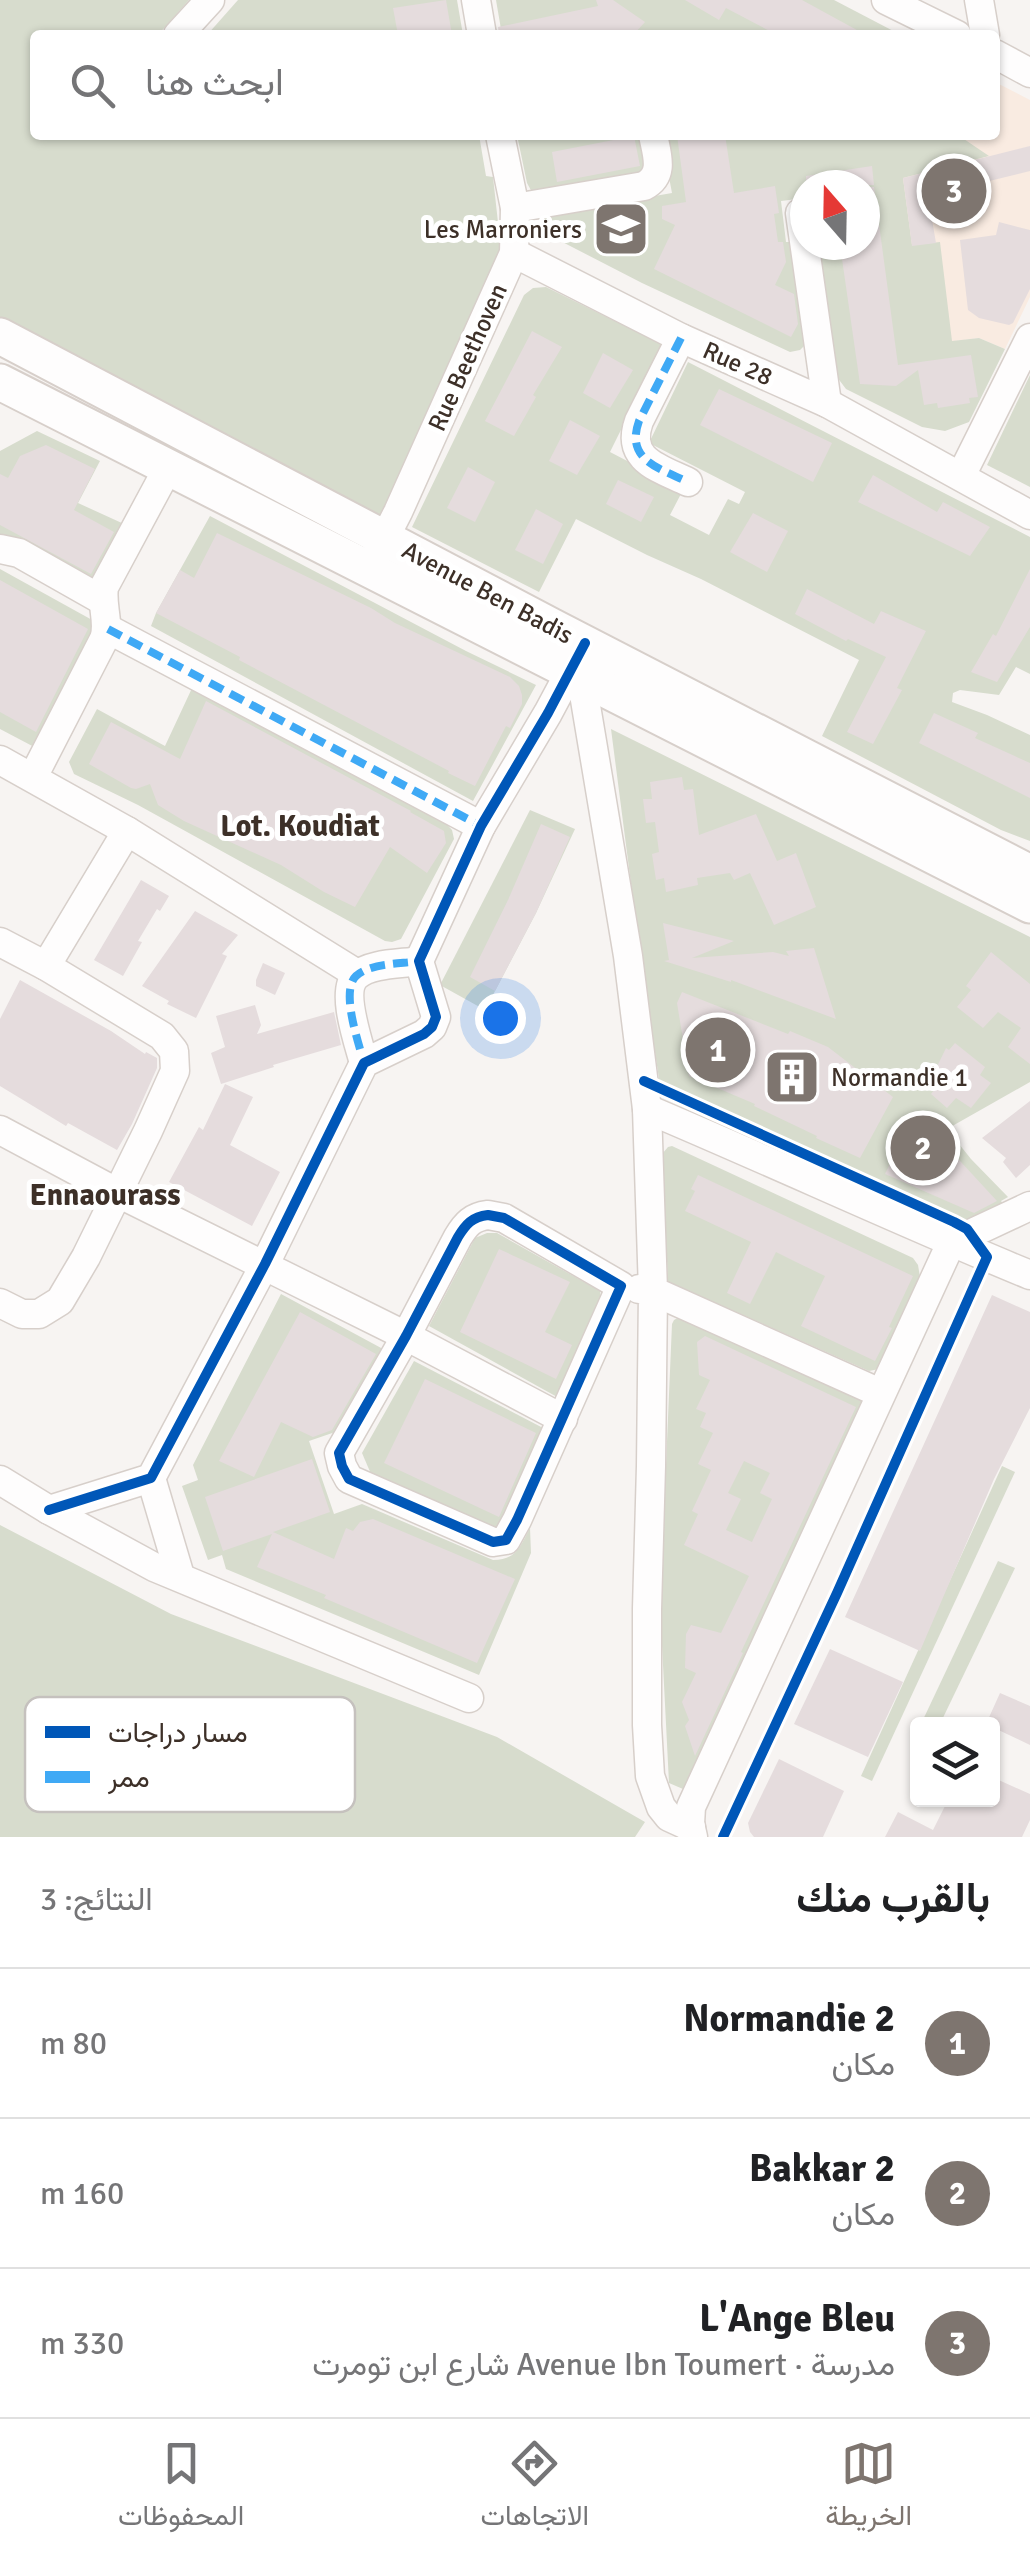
<!DOCTYPE html>
<html lang="ar">
<meta charset="utf-8">
<style>
:root{--surface:#fff;--page:#f2f2f2;--text:#202124;--muted:#757577;--line:#e0e0e0;--accent:#7e756f}
body{margin:0;font-family:Signika,Vazirmatn,sans-serif;background:var(--page);color:var(--text);direction:rtl}
.controls{position:absolute;right:30px;bottom:30px;display:grid;overflow:hidden;border-radius:10px;box-shadow:0 2px 8px #0004}
.controls button{width:90px;height:90px;display:grid;place-items:center;padding:0;border:0;border-bottom:2px solid var(--line);background:var(--surface);color:var(--text);font:50px sans-serif}
.compass{position:absolute;left:790px;top:170px;width:90px;height:90px;border-radius:50%;background:var(--surface);box-shadow:0 2px 8px #0004;rotate:340deg}
.you{position:absolute;left:500px;top:1018px;width:35px;height:35px;margin:-25px;border:8px solid #fff;border-radius:50%;background:#1a73e8;box-shadow:0 0 0 15px #1a73e833}
.badge{display:grid;place-items:center;width:65px;height:65px;border-radius:50%;background:var(--accent);color:#fff;font-size:32px;font-weight:700}
.pin{position:absolute;translate:-50% -50%;border:5px solid #fff;box-shadow:0 2px 10px #0006}
.list{margin:0;padding:0;list-style:none}
h2{display:flex;justify-content:space-between;align-items:center;height:130px;margin:0;padding:0 40px;font-size:42px}
h2 small{font-size:32px;font-weight:400;color:var(--muted)}
.list li{display:grid;grid-template-columns:65px 1fr auto;gap:30px;align-items:center;box-sizing:border-box;height:150px;padding:0 40px;border-top:2px solid var(--line)}
.list b{display:block;font-size:38px;white-space:nowrap}
.list p{margin:0;font-size:32px;white-space:nowrap;color:var(--muted)}
.list em{font-size:32px;font-style:normal;color:var(--muted)}
.icon{flex:none;width:55px;height:55px;fill:none;stroke:currentColor;stroke-width:2;stroke-linecap:round;stroke-linejoin:round}
.map{position:relative;flex:none;width:1030px;height:1837px;overflow:hidden;direction:ltr}
.search{position:absolute;background:var(--surface);box-shadow:0 2px 8px #0004;left:30px;right:30px;top:30px;height:110px;display:flex;align-items:center;gap:25px;box-sizing:border-box;padding:0 35px;border-radius:10px;color:var(--muted);font-size:38px}
.sheet{height:580px;background:var(--surface)}
nav{display:flex;justify-content:space-around;align-items:center;box-sizing:border-box;height:140px;border-top:2px solid var(--line);background:var(--surface);font-size:28px;color:var(--muted)}
nav a{display:grid;justify-items:center;gap:5px}
nav .on{color:var(--accent)}
.map>svg:first-child{display:block}
</style>
<div class="map">
<svg width="1030" height="1837" viewBox="0 0 1030 1837">
<rect width="100%" height="100%" fill="#f7f4f2"/>
<polygon fill="#f9ebe1" points="995,82 1030,100 1030,297 1005,349 979,338 899,348 873,158 958,135 995,135"/>
<g fill="#d7dccd">
<polygon points="0,0 189,0 158,35 35,35 35,135 479,135 486,176 493,177 501,250 382,516 0,323"/>
<polygon points="238,0 457,0 463,35 207,35"/>
<polygon points="496,0 834,0 901,35 502,35"/>
<polygon points="517,135 642,135 649,173 533,194 527,183"/>
<polygon points="661,135 958,135 989,156 903,178 912,245 940,242 952,341 979,338 1005,349 969,422 945,431 922,427 846,389 837,377 817,245 865,245 865,185 805,185 805,198 781,201 786,242 793,242 805,345 800,350 790,352 642,283 541,231 539,223 546,215 672,193"/>
<polygon points="546,287 663,345 610,452 683,490 670,515 709,535 728,499 739,504 745,492 649,443 688,362 1030,537 1030,674 1016,667 999,695 960,690 953,693 952,702 987,715 1030,735 1030,841 1001,830 822,736 859,660 701,579 647,555 576,519 539,592 412,527 524,295 533,288"/>
<polygon points="1030,375 1030,487 987,465"/>
<polygon points="37,431 100,461 78,503 124,524 94,586 0,535 0,451"/>
<polygon points="210,516 466,651 536,685 473,801 151,626 156,613"/>
<polygon points="0,569 103,626 38,749 0,729"/>
<polygon points="193,686 442,819 452,830 454,839 401,939 392,942 385,941 138,805 74,774 69,762 97,709 165,746"/>
<polygon points="611,729 1030,937 1030,1082 947,1129 971,1159 1008,1197 1001,1201 1005,1206 951,1228 662,1098 641,961"/>
<polygon points="530,810 575,829 536,913 485,1010 440,985"/>
<polygon points="672,1146 913,1258 918,1265 920,1277 879,1369 869,1371 668,1282 662,1154 668,1147"/>
<polygon points="487,1233 497,1233 600,1291 601,1300 559,1398 429,1326 475,1238"/>
<path d="M281,1294L383,1349L341,1430L309,1441L334,1514L362,1504L493,1560C516,1560 520,1547 530,1528L531,1553L479,1675L226,1569L222,1555L208,1560L182,1486L198,1480L193,1465Z"/>
<polygon points="683,1315 792,1369 865,1401 711,1734 683,1789 669,1783 660,1606 672,1324 674,1320"/>
<polygon points="414,1361 545,1429 549,1433 497,1529 371,1474 362,1453"/>
<polygon points="1002,1466 1015,1472 872,1781 861,1776"/>
<polygon points="0,1525 171,1614 497,1737 645,1822 635,1837 0,1837"/>
<polygon points="998,1561 1015,1568 940,1724 921,1724"/>
</g>
<g fill="#e5dcdd" fill-rule="evenodd">
<polygon points="446,0 452,35 398,35 393,8"/>
<polygon points="596,0 613,0 645,22 634,34 628,35 499,35 498,27 598,6"/>
<polygon points="685,0 802,0 866,35 777,35 726,8 719,20"/>
<polygon points="677,135 725,135 734,193 775,186 779,213 774,214 778,242 783,242 786,262 775,285 794,294 798,324 791,337 654,269 675,225 662,219 662,206 686,202"/>
<polygon points="634,136 640,166 557,182 552,152"/>
<polygon points="1030,146 1030,171 928,196 936,243 912,246 903,178"/>
<polygon points="872,166 874,185 806,185 806,176"/>
<polygon points="865,187 874,187 898,365 971,355 978,397 969,398 970,403 938,408 937,403 924,405 918,370 896,386 860,384 840,245 865,245"/>
<polygon points="999,222 1030,230 1030,289 1013,323 1009,325 979,318 968,310 960,240 996,235"/>
<polygon points="532,331 562,347 533,395 536,397 514,436 485,421"/>
<polygon points="603,353 633,370 610,408 583,393"/>
<polygon points="719,389 832,443 813,482 700,425"/>
<polygon points="570,420 600,436 577,475 549,461"/>
<polygon points="46,445 95,469 74,510 114,532 91,574 0,525 0,474 8,478 20,456"/>
<polygon points="468,467 495,482 475,522 447,508"/>
<polygon points="873,475 937,512 943,502 990,527 970,556 858,502"/>
<polygon points="618,480 654,497 641,522 606,504"/>
<polygon points="536,509 563,524 543,564 515,550"/>
<polygon points="753,513 788,531 767,572 730,552"/>
<polygon points="217,533 371,608 395,623 510,677 519,686 522,695 522,704 510,728 506,726 475,786 448,773 449,771 239,660 240,657 156,613 180,570 194,578"/>
<polygon points="1030,569 1030,627 997,682 971,672 993,634 996,636"/>
<polygon points="0,580 88,629 36,732 0,712"/>
<polygon points="807,589 874,624 881,611 926,631 897,688 902,690 873,744 847,732 886,657 848,639 846,641 795,614"/>
<polygon points="206,701 411,811 410,812 444,831 446,843 427,873 390,847 355,907 324,892 281,865 184,821 158,805 150,784 136,789 131,788 89,764 111,722 180,759"/>
<polygon points="934,713 978,733 975,738 1030,763 1030,798 919,743"/>
<polygon points="682,777 684,790 693,789 699,835 756,814 777,861 796,853 816,907 774,925 750,873 734,880 730,873 697,878 698,885 666,892 664,878 656,880 652,854 659,852 655,822 646,823 643,799 652,799 650,782"/>
<polygon points="541,824 570,837 536,913 495,991 470,977 508,900"/>
<polygon points="141,880 169,896 160,911 157,909 138,941 142,942 123,976 94,960"/>
<polygon points="195,911 238,935 222,954 227,956 196,1018 167,1004 169,1001 142,986"/>
<polygon points="663,923 734,941 692,958 773,952 789,956 786,951 814,948 836,1019 731,980 731,982 664,961 669,960"/>
<polygon points="991,952 1030,984 1030,1064 1008,1047 1021,1028 998,1012 983,1028 957,1007 971,990 966,986"/>
<polygon points="263,963 285,973 275,995 256,986 256,980"/>
<polygon points="20,980 111,1031 145,1054 146,1052 157,1058 157,1068 132,1124 117,1150 68,1123 66,1126 0,1086 0,1019"/>
<polygon points="682,992 788,1034 790,1031 828,1047 893,1097 860,1158 816,1138 817,1136 754,1106 755,1104 689,1076 677,1003"/>
<polygon points="255,1005 261,1025 257,1034 334,1012 341,1045 273,1065 274,1067 221,1084 211,1053 225,1047 216,1016"/>
<polygon points="955,1043 985,1067 980,1075 991,1083 971,1108 956,1098 947,1108 931,1094 938,1085 931,1079 946,1048 949,1050"/>
<polygon points="225,1084 253,1097 230,1145 280,1172 252,1226 169,1182 199,1127 203,1130"/>
<polygon points="1030,1101 1030,1165 1016,1178 1003,1162 1006,1158 982,1138"/>
<polygon points="913,1116 925,1123 997,1201 974,1213 885,1174"/>
<polygon points="698,1175 913,1276 889,1327 892,1328 875,1361 801,1326 825,1276 796,1262 776,1252 750,1304 727,1293 751,1242 685,1211 695,1191 691,1189"/>
<polygon points="499,1249 570,1282 545,1332 572,1345 556,1379 460,1332"/>
<polygon points="992,1295 1030,1312 1030,1408 994,1479 920,1651 845,1617"/>
<polygon points="300,1312 376,1354 332,1430 313,1437 281,1422 254,1477 219,1461"/>
<path d="M705,1336L856,1407L741,1652L743,1653L695,1756L685,1726L689,1720L682,1702L696,1673L685,1668L686,1634L691,1625L721,1633L749,1576L684,1545L698,1514L692,1511L711,1470L698,1464L713,1433L700,1427L706,1413L696,1409L710,1380L699,1375L697,1342ZM744,1461L770,1473L760,1493L772,1499L752,1542L726,1530L741,1499L728,1493Z"/>
<polygon points="425,1379 536,1433 499,1517 384,1463"/>
<polygon points="312,1459 330,1512 273,1532 334,1559 346,1528 353,1531 360,1522 373,1519 515,1579 477,1663 324,1598 326,1595 257,1567 272,1534 223,1551 205,1497"/>
<polygon points="830,1649 903,1682 868,1757 794,1724"/>
<polygon points="1000,1693 1030,1706 1030,1745 992,1727 992,1724 986,1724"/>
<polygon points="779,1759 844,1791 823,1837 754,1837 750,1832 748,1823"/>
<polygon points="992,1777 1030,1794 1030,1820 1022,1837 885,1837 898,1812 933,1830 948,1800 992,1800"/>
</g>
<g fill="none" stroke-linecap="round" stroke-linejoin="round">
<g stroke="#d7cfca" stroke-width="31">
<g id="minor">
<polyline points="476,0 482,35"/>
<polyline points="886,0 957,35"/>
<polyline points="979,0 985,35"/>
<polyline points="178,35 210,0"/>
<polyline points="995,54 1030,73"/>
<path d="M515,208L644,186C665,175 657,155 653,135"/>
<polyline points="800,213 827,403"/>
<polyline points="514,253 681,338 827,403 1030,515"/>
<path d="M681,338L639,421C625,460 659,468 688,482"/>
<polyline points="961,476 1030,338"/>
<polyline points="0,549 19,553 102,600"/>
<polyline points="375,557 398,512 514,253 515,208 500,135"/>
<polyline points="108,629 481,826"/>
<polyline points="571,671 584,694 628,956 647,1109 653,1291 880,1393"/>
<polyline points="0,760 127,831 357,974"/>
<path d="M33,777L104,639C110,623 101,606 104,587L169,466"/>
<polyline points="0,942 46,966 162,1036 174,1051 175,1071 148,1131 86,1257 60,1301 39,1314 22,1314 0,1303"/>
<polyline points="46,966 127,831"/>
<path d="M364,1063C359,1044 340,991 356,976C370,963 401,964 419,961"/>
<path d="M647,1109C775,1163 901,1222 1030,1275"/>
<polyline points="0,1130 118,1193 406,1336 563,1419"/>
<path d="M488,1215L504,1218L621,1286L517,1520L506,1540L493,1542L349,1479L342,1466L339,1453L406,1336L458,1237C466,1224 472,1217 488,1215Z"/>
<polyline points="639,1289 653,1291 651,1466 647,1609 647,1725 650,1776 661,1807 669,1817 691,1827"/>
<polyline points="151,1478 180,1576"/>
<polyline points="0,1480 49,1510 154,1567 469,1698"/>
<polyline points="49,1510 151,1478 265,1264 364,1063 424,1034 432,1027 436,1017 419,961 481,826 548,713 580,653"/>
<polyline points="693,1837 690,1824 691,1807 951,1243 1030,1206"/>
</g>
</g>
<g stroke="#d7cfca" stroke-width="39">
<g id="major">
<polyline points="0,336 553,627 1030,873"/>
<polyline points="0,382 1030,905"/>
</g>
</g>
<use href="#minor" stroke="#fefdfd" stroke-width="28"/>
<use href="#major" stroke="#fefdfd" stroke-width="35"/>
<g stroke="#3fa9f5" stroke-width="8" stroke-dasharray="15 8" stroke-linecap="butt">
<path d="M681,338L639,421C625,460 659,468 688,482"/>
<polyline points="108,629 481,826"/>
<path d="M419,961C424,975 436,1001 436,1015C435,1037 382,1055 364,1063C359,1044 340,991 356,976C370,963 401,964 419,961Z"/>
</g>
<g stroke="#fff" stroke-width="16">
<g id="cycleway">
<polyline points="644,1081 954,1222 967,1229 987,1257 837,1593 723,1837"/>
<path d="M488,1215L504,1218L621,1286L517,1520L506,1540L493,1542L349,1479L342,1466L339,1453L406,1336L458,1237C466,1224 472,1217 488,1215Z"/>
<polyline points="49,1510 151,1478 265,1264 364,1063 424,1034 432,1027 436,1017 419,961 481,826 548,713 585,643"/>
</g>
</g>
<use href="#cycleway" stroke="#0057b8" stroke-width="10"/>
</g>
<defs>
<g id="school-square" transform="scale(2.875)"><rect x="-9" y="-9" width="18" height="18" rx="4" fill="#7e756f" stroke="#fff"/><path d="M0-5L7-2L0 1L-7-2ZM-4 1L0 2.5L4 1V4Q0 6-4 4Z" fill="#fff"/></g>
<g id="building-square" transform="scale(2.875)"><rect x="-9" y="-9" width="18" height="18" rx="4" fill="#7e756f" stroke="#fff"/><path d="M-4-6H4V6H1V3H-1V6H-4ZM-2.5-4.3h1.7v1.8h-1.7ZM.8-4.3h1.7v1.8H.8ZM-2.5-1h1.7V.8h-1.7ZM.8-1h1.7V.8H.8Z" fill="#fff"/></g>
</defs>
<g fill-rule="evenodd">
<use href="#school-square" x="621" y="229"/>
<use href="#building-square" x="792" y="1077"/>
</g>
<g text-anchor="middle" stroke-width="10" stroke-linejoin="round" paint-order="stroke">
<g font-size="25" fill="#3d3028" stroke="#fff" text-anchor="end">
<text x="582" y="238">Les Marroniers</text>
<text x="831" y="1086" text-anchor="start">Normandie 1</text>
</g>
<g font-size="25" fill="#3d3028" stroke="#fff">
<text transform="translate(467 357) rotate(-66)" y="9">Rue Beethoven</text>
<text transform="translate(738 363) rotate(24)" y="9">Rue 28</text>
<text transform="translate(488 592) rotate(28)" y="9">Avenue Ben Badis</text>
</g>
<g font-size="30" font-weight="bold" fill="#3d3028" stroke="#fff">
<text x="300" y="836">Lot. Koudiat</text>
<text x="105" y="1205">Ennaourass</text>
</g>
</g>
<rect x="25" y="1697" width="330" height="115" rx="15" fill="#fff" stroke="#c5c1be" stroke-width="2.5"/>
<rect x="45" y="1726" width="45" height="12" fill="#0057b8"/>
<rect x="45" y="1771" width="45" height="12" fill="#3fa9f5"/>
<g font-size="28" fill="#3d3028">
<text x="108" y="1742">مسار دراجات</text>
<text x="108" y="1787">ممر</text>
</g>
</svg>
<div class="controls">
<button><svg class="icon" aria-label="layers" viewBox="0 0 24 24"><path d="M12 4l9 5-9 5-9-5zM3 14l9 5 9-5"/></svg></button>
</div>
<svg class="compass" viewBox="-18 -18 36 36"><path d="M0-13l5 13h-10z" fill="#e53935"/><path d="M0 13l5-13h-10z" fill="#757577"/></svg>
<div class="you"></div>
<div class="pin badge" style="left:718px;top:1050px">1</div>
<div class="pin badge" style="left:923px;top:1148px">2</div>
<div class="pin badge" style="left:954px;top:191px">3</div>
<div class="search"><svg class="icon" aria-label="search" viewBox="0 0 24 24"><circle cx="10" cy="10" r="6"/><path d="M15 15l6 6"/></svg>ابحث هنا</div>
</div>
<section class="sheet">
<h2>بالقرب منك<small>النتائج: 3</small></h2>
<ul class="list">
<li><span class="badge">1</span><div><b>Normandie 2</b><p>مكان</p></div><em>80 m</em></li>
<li><span class="badge">2</span><div><b>Bakkar 2</b><p>مكان</p></div><em>160 m</em></li>
<li><span class="badge">3</span><div><b>L'Ange Bleu</b><p>مدرسة · Avenue Ibn Toumert شارع ابن تومرت</p></div><em>330 m</em></li>
</ul>
</section>
<nav>
<a class="on"><svg class="icon" aria-label="map" viewBox="0 0 24 24"><path d="M3 6l6-2 6 2 6-2v14l-6 2-6-2-6 2zM9 4v14M15 6v14"/></svg>الخريطة</a>
<a><svg class="icon" aria-label="directions" viewBox="0 0 24 24"><path d="M12 3l9 9-9 9-9-9zM9 14v-3h6M13 9l2 2-2 2"/></svg>الاتجاهات</a>
<a><svg class="icon" aria-label="saved" viewBox="0 0 24 24"><path d="M7 4h10v16l-5-4-5 4z"/></svg>المحفوظات</a>
</nav>
